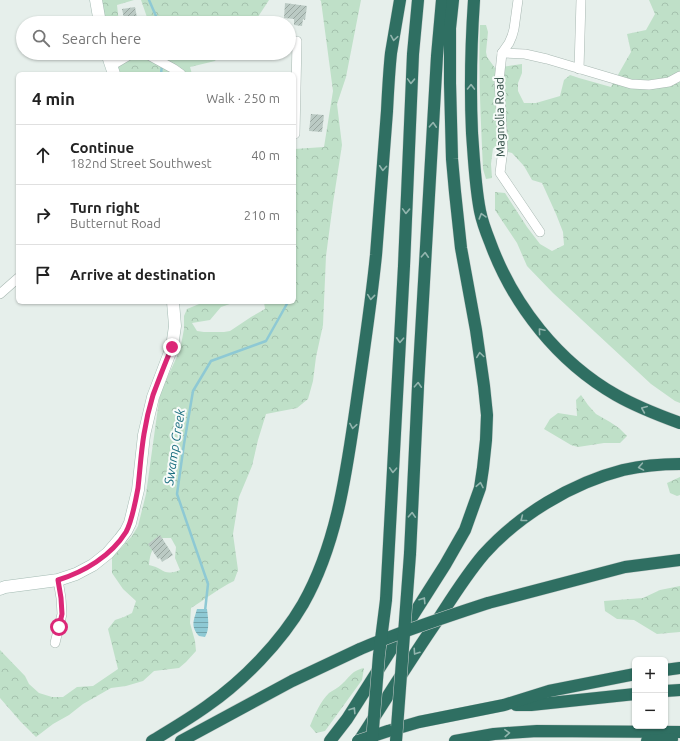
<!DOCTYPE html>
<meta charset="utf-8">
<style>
:root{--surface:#fff;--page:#f2f2f2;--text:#222;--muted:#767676;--line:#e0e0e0}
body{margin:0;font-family:Ubuntu,sans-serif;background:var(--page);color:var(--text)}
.controls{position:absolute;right:12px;bottom:12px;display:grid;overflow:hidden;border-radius:6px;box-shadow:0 1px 3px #0004}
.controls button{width:36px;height:36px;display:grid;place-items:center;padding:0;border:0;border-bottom:1px solid var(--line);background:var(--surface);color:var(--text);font:20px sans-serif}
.stop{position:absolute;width:12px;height:12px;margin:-9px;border:3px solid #db2777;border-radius:50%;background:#fff}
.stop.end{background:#db2777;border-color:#fff;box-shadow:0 1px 4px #0008}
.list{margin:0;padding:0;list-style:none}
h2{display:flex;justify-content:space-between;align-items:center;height:52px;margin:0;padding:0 16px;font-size:17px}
h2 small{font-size:13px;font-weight:400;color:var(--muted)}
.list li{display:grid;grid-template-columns:26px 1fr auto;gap:12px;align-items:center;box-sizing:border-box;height:60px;padding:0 16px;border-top:1px solid var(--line)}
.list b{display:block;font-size:15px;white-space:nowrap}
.list p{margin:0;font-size:13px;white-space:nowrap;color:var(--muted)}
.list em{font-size:13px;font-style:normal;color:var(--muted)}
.icon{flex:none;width:22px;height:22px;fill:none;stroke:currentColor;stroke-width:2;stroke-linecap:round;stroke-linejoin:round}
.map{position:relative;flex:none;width:680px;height:741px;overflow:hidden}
.search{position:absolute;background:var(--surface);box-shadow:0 1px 3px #0004;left:16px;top:16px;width:280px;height:44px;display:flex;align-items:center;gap:10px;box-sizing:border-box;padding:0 14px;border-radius:22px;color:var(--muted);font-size:15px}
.panel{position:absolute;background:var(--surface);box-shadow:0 1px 3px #0004;left:16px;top:72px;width:280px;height:232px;border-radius:6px}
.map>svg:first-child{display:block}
</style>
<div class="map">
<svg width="680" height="741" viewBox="0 0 680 741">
<defs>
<pattern id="forest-crowns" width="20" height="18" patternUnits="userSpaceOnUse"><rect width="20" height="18" fill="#bfe0c8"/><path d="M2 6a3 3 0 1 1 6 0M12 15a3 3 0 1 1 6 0" fill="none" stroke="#a4c1ad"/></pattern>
<pattern id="water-rules" width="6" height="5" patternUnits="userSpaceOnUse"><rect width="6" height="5" fill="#8ec9d4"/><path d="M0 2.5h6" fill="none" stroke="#74a5ad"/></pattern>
<pattern id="building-hatch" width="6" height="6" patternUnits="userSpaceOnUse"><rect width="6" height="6" fill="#bbcac4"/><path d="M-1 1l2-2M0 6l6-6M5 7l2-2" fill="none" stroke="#98a6a0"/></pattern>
</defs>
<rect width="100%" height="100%" fill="#e6efeb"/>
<g fill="url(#forest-crowns)" fill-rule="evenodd">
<polygon points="101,0 134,0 117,5 119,23 105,23"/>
<polygon points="141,0 269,0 254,23 149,23"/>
<path d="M320,0H361L346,77L337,104L342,145L333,203L326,256L323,325L316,357L313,381L308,399L297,408L266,414L258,440L252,466L239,497L233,534L238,570L234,581C219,588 206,599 191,608L190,623L195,641L196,651L186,662L179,668L154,671L143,681L126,686L111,688L83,704L69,715L53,724L36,737L20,721L0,698V650L25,676L29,684L39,693L52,697H63L77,687L93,686L118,669L108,629L115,620L124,617L132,613L136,601L123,589L112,573V557L122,547L132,536L138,526L146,494L160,393L180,350L184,329V316L187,309L204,302H236L221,307L210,320L192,323L197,331L204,332H224L230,331L251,317L265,309L264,302H294V149L324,147L333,91L321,1ZM163,538H171L176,547L175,558L180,570C163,577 164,568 149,565C150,552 153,547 163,538Z"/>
<path d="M649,0H680V403L675,401L651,384L553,293L527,266L517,243L495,210V192L505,193L527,227L540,244L552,251L564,245L563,232L556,214L542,183L532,180L524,166L512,153L493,148L491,164L492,178L486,179L483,169C481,121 478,73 480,25H486L488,32L486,52L487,57L495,68L522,64V73L518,83V91L524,103H536L560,96L564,80L570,75L579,78L611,87L631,52L627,34L646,30L655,14Z"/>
<polygon points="111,53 220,53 215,61 190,67 192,74 116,74"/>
<polygon points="581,395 588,405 596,414 610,422 619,428 627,436 620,443 604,443 578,447 571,445 544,429 550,419 558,413 577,416 576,400"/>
<polygon points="680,477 680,495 677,496 670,493 667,483"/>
<polygon points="680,586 680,632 657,634 634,620 617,619 605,611 604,601 643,598 660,590"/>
<path d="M364,668L362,680L325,731L316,733L310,726C315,714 320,702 329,693C333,690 338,688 342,684C351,676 351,671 364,668Z"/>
</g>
<path fill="url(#water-rules)" d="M197,609H207C208,618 210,629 205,637L199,636C190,626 194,620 197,609Z"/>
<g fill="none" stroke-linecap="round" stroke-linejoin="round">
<g stroke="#8ec9d4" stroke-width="2.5">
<polyline points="149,0 159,23"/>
<polyline points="162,60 162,53"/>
<polyline points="161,74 162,65"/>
<polyline points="205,611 208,584 177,494 184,444 193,391 211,361 266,341 288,302"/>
</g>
</g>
<g fill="url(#building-hatch)">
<polygon points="285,3 307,6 305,20 303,19 302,26 294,25 294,19 284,18"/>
<polygon points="135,7 138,23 125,23 122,9"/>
<polygon points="311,114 324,115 322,132 309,131"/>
<polygon points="160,535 173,555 162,562 160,558 158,559 148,544"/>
</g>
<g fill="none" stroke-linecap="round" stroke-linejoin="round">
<g stroke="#a8b8b2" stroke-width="10">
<g id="street">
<polyline points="518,0 514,29 512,36 509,43 502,53 499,81 501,111 503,149 500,173 540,232"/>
<polyline points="145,53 174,69 181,74"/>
<polyline points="502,53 525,54 547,59 631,84 649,85 669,82 680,76"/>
<polyline points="111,66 133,53"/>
<polyline points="579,69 581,0"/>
<polyline points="294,134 295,134 297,41"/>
<polyline points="0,294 18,278"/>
<polyline points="55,643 62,614 61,598 58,580"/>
</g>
</g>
<g stroke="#a4bbb3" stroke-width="13">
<g id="secondary">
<polyline points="96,0 100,23"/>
<polyline points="107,53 114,74"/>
<polyline points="0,589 5,587 58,580 76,574 93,565 108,553 120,539 126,531 130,523 138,490 144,435 153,397 172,347 175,326 173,302"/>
</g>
</g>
<g stroke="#c2cac8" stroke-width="13">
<g id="highway">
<path d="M474,0C471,44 470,89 472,133C474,159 475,185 480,211C482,221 486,232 490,242C513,305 558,362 616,395C637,407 658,415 680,423"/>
<polyline points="410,554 418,386 437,56 442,0"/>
<polyline points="386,600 404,266 413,54 418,0"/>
<polyline points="488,603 625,567 680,560"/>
<polyline points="665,670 680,668"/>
<polyline points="665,691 680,690"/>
<polyline points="516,705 531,705 635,694"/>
<polyline points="388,731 419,722 504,705 549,691 635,674"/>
<path d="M152,741C170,730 189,719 207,706C243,681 281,642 303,604C337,544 346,474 356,406C363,356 371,305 376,255C380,207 383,159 387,111C388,91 389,72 391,53C394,35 397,18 400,0"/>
<polyline points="181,741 292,681 360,649"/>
<polyline points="330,741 347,719 445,565 465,530 480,488 483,468 486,440 487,415 484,386 476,330 461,248 455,192 452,159 450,83 450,28 453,0"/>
<path d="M359,741C385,701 410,660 437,621C452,598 466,575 484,554C519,515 572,483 623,470C641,466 661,464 680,464"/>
<polyline points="455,741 494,734 537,731 680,732"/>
<polyline points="647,741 672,739"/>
</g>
</g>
<use href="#street" stroke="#fff" stroke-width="9"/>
<use href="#secondary" stroke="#fff" stroke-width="12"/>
<use href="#highway" stroke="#2f6f62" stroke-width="12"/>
<g stroke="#c2cac8" stroke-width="13" stroke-linecap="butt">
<g id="highway-bridge">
<path d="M360,649C402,631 445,617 488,603"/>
<polyline points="358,741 388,731"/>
<polyline points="372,741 379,655 386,600"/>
<polyline points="396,741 410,554"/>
</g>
</g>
<use href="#highway-bridge" stroke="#2f6f62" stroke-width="12"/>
</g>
<defs><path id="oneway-chevron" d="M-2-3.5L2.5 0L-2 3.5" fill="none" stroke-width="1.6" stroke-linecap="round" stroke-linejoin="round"/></defs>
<g stroke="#93b5ae">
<use href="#oneway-chevron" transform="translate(394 38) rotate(99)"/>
<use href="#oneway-chevron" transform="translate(411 81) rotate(92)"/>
<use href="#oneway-chevron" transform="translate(471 87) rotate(-89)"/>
<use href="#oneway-chevron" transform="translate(433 125) rotate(-87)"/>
<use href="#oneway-chevron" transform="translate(383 168) rotate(94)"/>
<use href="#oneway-chevron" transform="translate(406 211) rotate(92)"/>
<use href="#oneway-chevron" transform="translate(482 216) rotate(-106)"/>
<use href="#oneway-chevron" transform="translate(425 255) rotate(-87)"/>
<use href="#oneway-chevron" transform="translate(371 297) rotate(96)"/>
<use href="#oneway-chevron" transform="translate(541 331) rotate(-130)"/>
<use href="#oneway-chevron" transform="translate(400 340) rotate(93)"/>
<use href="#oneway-chevron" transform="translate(480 355) rotate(-98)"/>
<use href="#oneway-chevron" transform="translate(418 385) rotate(-87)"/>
<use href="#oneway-chevron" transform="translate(644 409) rotate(-157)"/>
<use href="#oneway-chevron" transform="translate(353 426) rotate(99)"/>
<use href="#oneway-chevron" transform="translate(641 467) rotate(170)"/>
<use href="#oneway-chevron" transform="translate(393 470) rotate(93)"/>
<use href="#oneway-chevron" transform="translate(480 485) rotate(-79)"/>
<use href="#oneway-chevron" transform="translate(412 515) rotate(-87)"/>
<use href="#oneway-chevron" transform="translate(523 519) rotate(142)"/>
<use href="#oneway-chevron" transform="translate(423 600) rotate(-57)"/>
<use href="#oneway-chevron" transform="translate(416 652) rotate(124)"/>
<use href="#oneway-chevron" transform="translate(353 710) rotate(-57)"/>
<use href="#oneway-chevron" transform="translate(507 733) rotate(-3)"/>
</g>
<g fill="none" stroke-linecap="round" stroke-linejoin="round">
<path stroke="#db2777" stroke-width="5" d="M59,627L62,614L61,598L58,580C84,572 111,556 126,532C131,523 136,499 138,488C140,470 141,452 144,434C146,421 149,408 153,395C159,379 165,363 172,347"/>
</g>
<g text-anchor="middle" stroke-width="4" stroke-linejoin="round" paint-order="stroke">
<g font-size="12" fill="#24423a" stroke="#f7fbf9">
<text transform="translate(500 117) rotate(-91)" y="4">Magnolia Road</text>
</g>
<g font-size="13" font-style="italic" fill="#1c6f80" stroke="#f7fbf9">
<text transform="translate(174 447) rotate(-81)" y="5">Swamp Creek</text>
</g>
</g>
</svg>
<div class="controls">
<button>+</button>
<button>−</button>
</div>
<div class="stop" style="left:59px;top:627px"></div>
<div class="stop end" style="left:172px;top:347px"></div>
<div class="search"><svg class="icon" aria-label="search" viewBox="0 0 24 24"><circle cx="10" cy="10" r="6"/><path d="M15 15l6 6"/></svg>Search here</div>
<section class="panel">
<h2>4 min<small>Walk · 250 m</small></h2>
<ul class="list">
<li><svg class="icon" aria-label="ahead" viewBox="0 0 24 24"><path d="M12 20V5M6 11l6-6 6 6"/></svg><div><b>Continue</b><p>182nd Street Southwest</p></div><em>40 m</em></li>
<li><svg class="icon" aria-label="right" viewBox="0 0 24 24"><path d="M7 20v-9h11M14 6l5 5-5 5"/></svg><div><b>Turn right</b><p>Butternut Road</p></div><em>210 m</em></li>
<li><svg class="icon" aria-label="arrive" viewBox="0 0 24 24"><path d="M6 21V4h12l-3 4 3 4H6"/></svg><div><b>Arrive at destination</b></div></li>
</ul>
</section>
</div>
